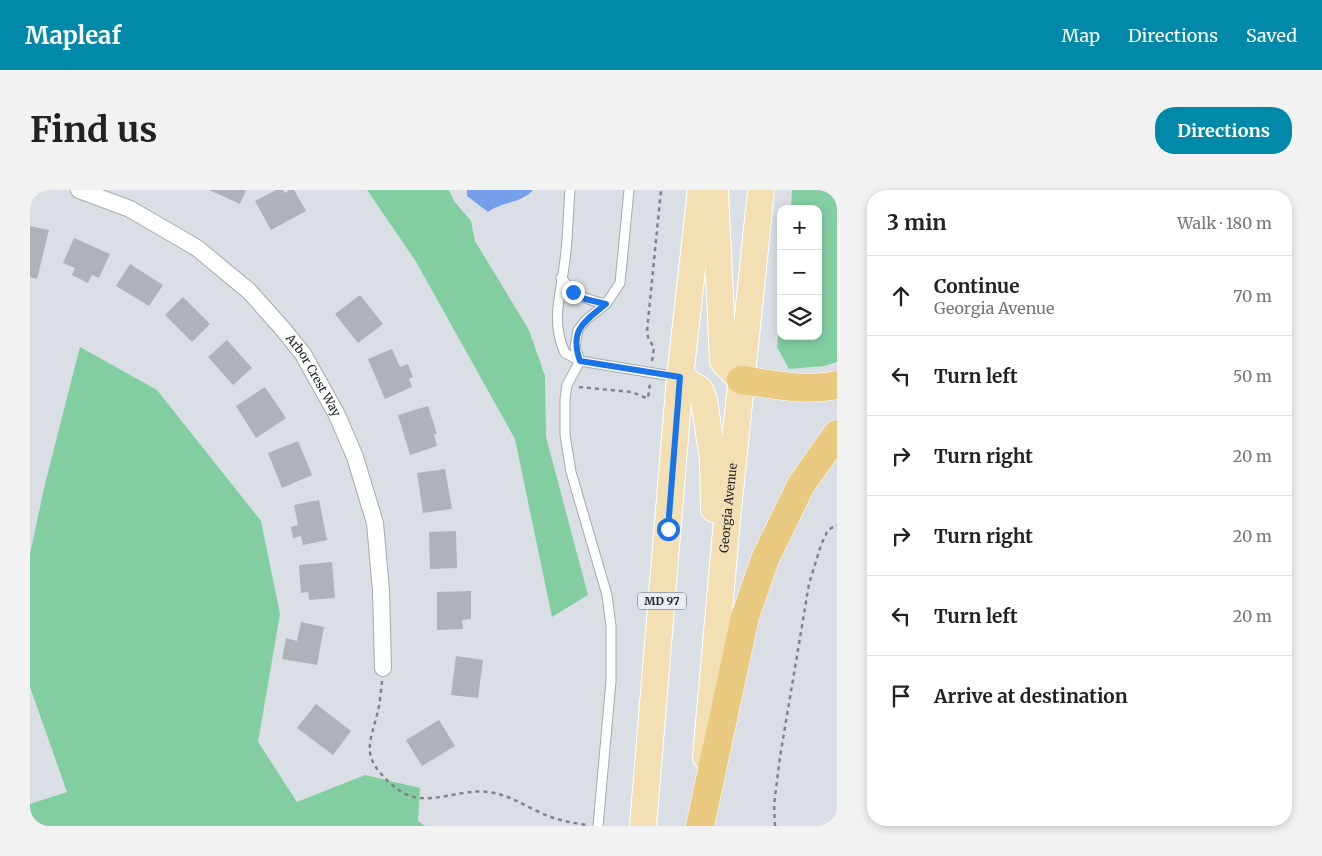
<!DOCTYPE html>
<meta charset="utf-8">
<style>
:root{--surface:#fff;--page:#f2f2f2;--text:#222;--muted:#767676;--line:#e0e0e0;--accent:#0089a9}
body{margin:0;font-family:Merriweather,serif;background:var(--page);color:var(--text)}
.controls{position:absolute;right:15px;top:15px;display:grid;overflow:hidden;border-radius:10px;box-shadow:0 2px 8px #0003}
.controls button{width:45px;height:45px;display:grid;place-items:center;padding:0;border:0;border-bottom:1px solid var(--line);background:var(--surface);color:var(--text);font:25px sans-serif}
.stop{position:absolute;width:15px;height:15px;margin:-11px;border:4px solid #1a73e8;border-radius:50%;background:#fff}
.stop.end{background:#1a73e8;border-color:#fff;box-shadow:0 1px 5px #0008}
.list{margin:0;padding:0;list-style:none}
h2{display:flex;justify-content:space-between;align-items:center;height:65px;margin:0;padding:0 20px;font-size:21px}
h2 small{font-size:16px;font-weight:400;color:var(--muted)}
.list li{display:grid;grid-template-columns:32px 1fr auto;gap:15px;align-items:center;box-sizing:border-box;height:80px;padding:0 20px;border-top:1px solid var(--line)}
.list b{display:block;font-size:19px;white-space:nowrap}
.list p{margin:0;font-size:16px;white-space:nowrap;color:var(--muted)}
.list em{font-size:16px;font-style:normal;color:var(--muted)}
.icon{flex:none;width:28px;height:28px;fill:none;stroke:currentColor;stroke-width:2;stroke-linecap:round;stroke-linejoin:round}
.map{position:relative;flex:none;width:807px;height:636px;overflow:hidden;border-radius:20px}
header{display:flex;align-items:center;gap:30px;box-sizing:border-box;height:70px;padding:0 25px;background:var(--accent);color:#fff}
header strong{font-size:24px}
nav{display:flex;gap:28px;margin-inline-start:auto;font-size:18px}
.intro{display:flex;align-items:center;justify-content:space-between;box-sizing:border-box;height:120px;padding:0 30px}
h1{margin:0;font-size:35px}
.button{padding:12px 22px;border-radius:20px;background:var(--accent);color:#fff;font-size:18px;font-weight:700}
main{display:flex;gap:30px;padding:0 30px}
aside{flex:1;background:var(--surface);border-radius:20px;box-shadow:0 2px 8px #0003}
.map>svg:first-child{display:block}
</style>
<header>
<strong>Mapleaf</strong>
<nav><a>Map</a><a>Directions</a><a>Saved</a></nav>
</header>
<div class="intro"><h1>Find us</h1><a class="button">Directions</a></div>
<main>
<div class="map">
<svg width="807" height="636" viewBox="0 0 807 636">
<rect width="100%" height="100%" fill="#dadfe6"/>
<g fill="#82cea1">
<polygon points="337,0 419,0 424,11 441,31 445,51 499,140 515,186 516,247 558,405 522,427 485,249 385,70"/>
<polygon points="762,0 807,0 807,172 794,176 759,179 747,157 751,119 751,146 788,146 788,19 761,19"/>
<polygon points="50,157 127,200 231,331 250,424 228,552 267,612 335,585 390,598 388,631 395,636 0,636 0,614 37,602 0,497 0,364 15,294"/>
</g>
<path fill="#769feb" d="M437,0H503C492,13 471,12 458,22L437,6Z"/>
<g fill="#aeb3ba">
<polygon points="179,0 216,0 210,14"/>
<polygon points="246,0 253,0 255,3 259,0 264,0 276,21 241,40 225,11"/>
<polygon points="0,36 19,40 7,89 0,87"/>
<polygon points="44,48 80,64 69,88 62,85 58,93 42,85 45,78 33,73"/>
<polygon points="100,74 133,95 119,116 86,96"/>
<polygon points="330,105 353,134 328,153 305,124"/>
<polygon points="153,107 180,134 162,152 135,125"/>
<polygon points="197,150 222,178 203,195 178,167"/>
<polygon points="362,159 370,177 378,174 383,187 379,189 382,197 355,209 338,169"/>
<polygon points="235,197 256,228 226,248 206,216"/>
<polygon points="398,216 407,244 404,244 407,256 380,265 368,225"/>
<polygon points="268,251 282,285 252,298 238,263"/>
<polygon points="415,279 422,319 393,323 387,283"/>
<polygon points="289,310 297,350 273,355 271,346 263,348 261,337 268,335 264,315"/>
<polygon points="426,341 427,378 400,379 399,342"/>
<polygon points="302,372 305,408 279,410 278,402 271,403 269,375"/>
<polygon points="441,401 441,429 432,430 433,439 407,440 407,402"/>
<polygon points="271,432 294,437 287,475 252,469 256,448 267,451"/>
<polygon points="426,466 453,470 448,508 421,505"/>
<polygon points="286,514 321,541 303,565 267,538"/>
<polygon points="409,530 425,556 392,576 376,550"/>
</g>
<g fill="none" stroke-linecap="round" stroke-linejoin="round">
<g stroke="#a5a9b0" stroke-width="11">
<g id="service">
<path d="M540,0C538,25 538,52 534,77C530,107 521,133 535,163L550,171L648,187"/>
<path d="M531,88C546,106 554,109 576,114"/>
<polyline points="568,636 581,491 581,436 577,405 541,282 535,245 535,209 537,195 550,171 545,157 548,140 556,130 576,114 590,93 599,0"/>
</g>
</g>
<g stroke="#a5a9b0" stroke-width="18">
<g id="minor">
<path id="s1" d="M49,0L100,19L167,58L219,101L252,138L273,164L307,225L325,267L345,333L351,401L353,478"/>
</g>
</g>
<g stroke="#fff" stroke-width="28">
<g id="primary">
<polyline points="685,0 693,171 711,190"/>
<polyline points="650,187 670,200 674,210 683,270 684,319"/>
<path id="s2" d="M676,567L697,330L731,0"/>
<polyline points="613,636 650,187 671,0"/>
</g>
</g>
<g stroke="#fff" stroke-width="29">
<g id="motorway">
<path d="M711,190C743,194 776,202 807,195"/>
<polyline points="670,636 715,427 735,369 771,295 807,244"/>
</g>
</g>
<g stroke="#808489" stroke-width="2.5" stroke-dasharray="4 4" stroke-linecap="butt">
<polyline points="622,171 624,158 618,147 617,141 631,0"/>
<polyline points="549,197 602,202 616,208 618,208 620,194"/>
<path d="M352,491C351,501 350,512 348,521C339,556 331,566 360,593C369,601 378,607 390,608C413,610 435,599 458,602C476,604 490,613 507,621C523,629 540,633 558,635"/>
<polyline points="745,636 744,615 750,567 779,394 791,355 798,340 807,335"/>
</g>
<use href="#service" stroke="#fff" stroke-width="9"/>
<use href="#minor" stroke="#fff" stroke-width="16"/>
<use href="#primary" stroke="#f2dfb3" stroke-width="26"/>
<use href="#motorway" stroke="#eac980" stroke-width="28"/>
</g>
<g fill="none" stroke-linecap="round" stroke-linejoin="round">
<path stroke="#1a73e8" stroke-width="6" d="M543,102L555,109L576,114C554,132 539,140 550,171L650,187L638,339"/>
</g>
<g text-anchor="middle" stroke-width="5" stroke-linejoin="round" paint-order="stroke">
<rect fill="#e8ecf4" stroke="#5b5e62" stroke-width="1" x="608" y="402.5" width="48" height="17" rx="4"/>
<g font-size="11" font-weight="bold" fill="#1f2124">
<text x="632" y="415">MD 97</text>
</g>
<g font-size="12" fill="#1f2124" stroke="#e8ecf4">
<text dy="4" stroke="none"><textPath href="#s1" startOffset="306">Arbor Crest Way</textPath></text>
<text dy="4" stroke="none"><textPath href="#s2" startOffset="250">Georgia Avenue</textPath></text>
</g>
</g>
</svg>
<div class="controls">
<button>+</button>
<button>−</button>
<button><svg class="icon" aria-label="layers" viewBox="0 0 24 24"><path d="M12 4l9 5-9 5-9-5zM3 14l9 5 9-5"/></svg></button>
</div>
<div class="stop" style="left:638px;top:339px"></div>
<div class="stop end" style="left:543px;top:102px"></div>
</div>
<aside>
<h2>3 min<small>Walk · 180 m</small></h2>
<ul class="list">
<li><svg class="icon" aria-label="ahead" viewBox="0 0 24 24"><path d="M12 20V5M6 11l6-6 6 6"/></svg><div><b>Continue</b><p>Georgia Avenue</p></div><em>70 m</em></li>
<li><svg class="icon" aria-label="left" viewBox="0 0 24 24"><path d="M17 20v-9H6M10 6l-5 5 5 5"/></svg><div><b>Turn left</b></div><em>50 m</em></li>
<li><svg class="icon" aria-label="right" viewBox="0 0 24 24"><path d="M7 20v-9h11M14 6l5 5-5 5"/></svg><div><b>Turn right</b></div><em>20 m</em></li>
<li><svg class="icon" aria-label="right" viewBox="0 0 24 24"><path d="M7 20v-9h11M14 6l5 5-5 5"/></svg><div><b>Turn right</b></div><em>20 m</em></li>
<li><svg class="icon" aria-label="left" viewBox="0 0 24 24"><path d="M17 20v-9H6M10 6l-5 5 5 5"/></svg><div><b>Turn left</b></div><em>20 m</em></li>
<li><svg class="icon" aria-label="arrive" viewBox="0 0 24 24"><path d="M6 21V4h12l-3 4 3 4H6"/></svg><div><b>Arrive at destination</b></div></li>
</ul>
</aside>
</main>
